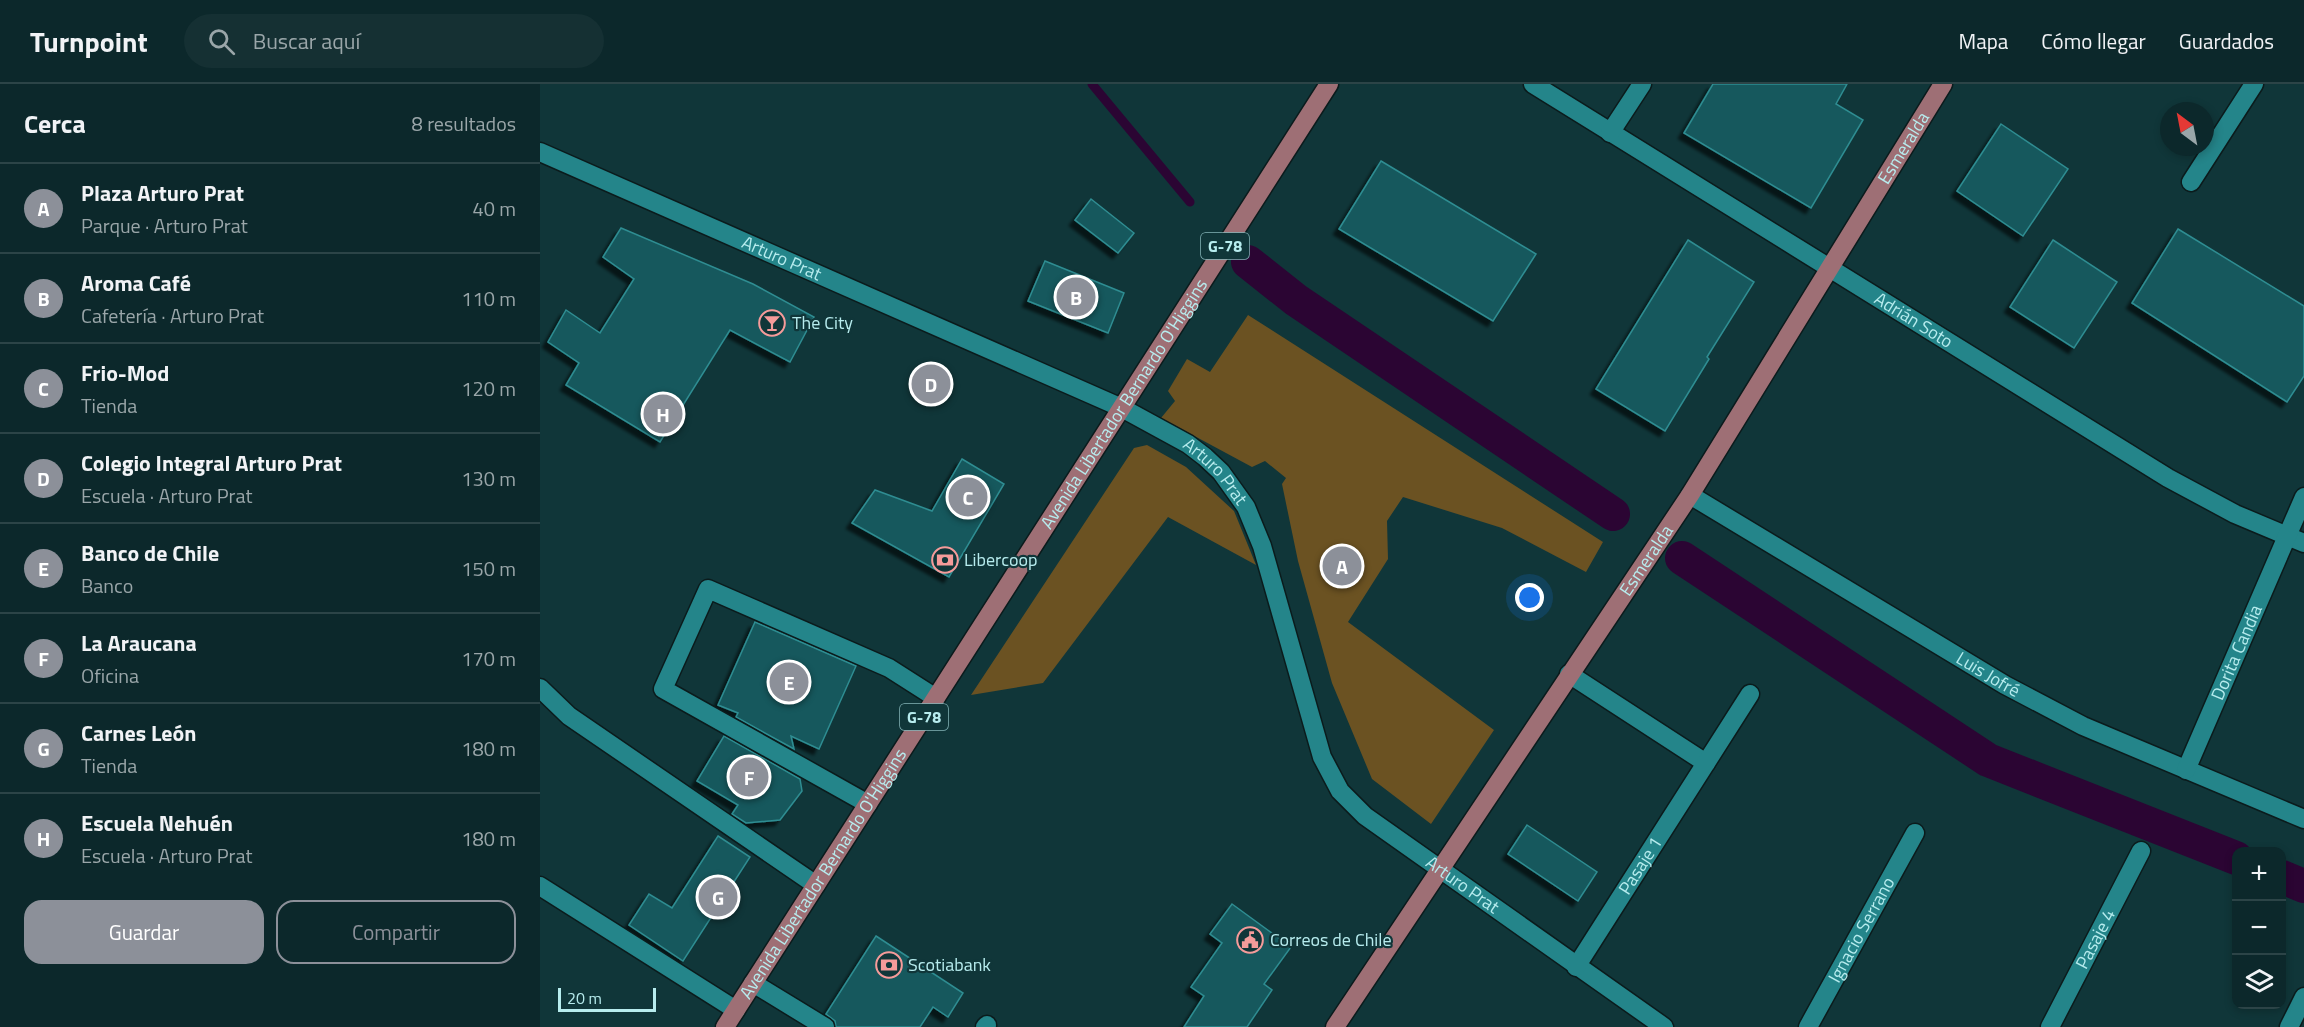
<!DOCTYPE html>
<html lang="es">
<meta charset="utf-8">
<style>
:root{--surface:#0c282b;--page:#153033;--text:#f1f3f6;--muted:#9aa6a9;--line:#2c4447;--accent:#8c9099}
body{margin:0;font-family:"Titillium Web",sans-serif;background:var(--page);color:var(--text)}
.controls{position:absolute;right:18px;bottom:18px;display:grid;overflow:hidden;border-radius:12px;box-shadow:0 3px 9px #0003}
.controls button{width:54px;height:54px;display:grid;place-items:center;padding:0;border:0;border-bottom:2px solid var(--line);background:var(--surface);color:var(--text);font:30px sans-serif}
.compass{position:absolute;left:1620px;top:18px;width:54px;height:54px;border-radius:50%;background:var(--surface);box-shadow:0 3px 9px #0003;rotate:328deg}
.scale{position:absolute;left:18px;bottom:15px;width:98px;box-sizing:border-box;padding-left:6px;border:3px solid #b7ecee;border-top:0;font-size:16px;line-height:21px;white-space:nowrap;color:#b7ecee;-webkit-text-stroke:4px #103639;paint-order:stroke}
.you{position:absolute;left:990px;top:514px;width:21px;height:21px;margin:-15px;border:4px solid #fff;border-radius:50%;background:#1a73e8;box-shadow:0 0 0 9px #1a73e833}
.badge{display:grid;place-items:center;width:39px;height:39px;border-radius:50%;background:var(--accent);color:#fff;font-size:20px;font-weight:700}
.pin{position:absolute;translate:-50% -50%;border:3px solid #fff;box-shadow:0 2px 6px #0006}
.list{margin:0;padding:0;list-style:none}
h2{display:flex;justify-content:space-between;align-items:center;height:78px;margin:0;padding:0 24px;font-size:26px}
h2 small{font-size:20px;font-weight:400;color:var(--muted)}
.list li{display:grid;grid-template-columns:39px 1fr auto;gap:18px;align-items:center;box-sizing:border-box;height:90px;padding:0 24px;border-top:2px solid var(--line)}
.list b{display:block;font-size:22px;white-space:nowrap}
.list p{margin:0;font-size:20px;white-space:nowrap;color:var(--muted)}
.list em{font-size:20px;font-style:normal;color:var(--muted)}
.actions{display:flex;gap:12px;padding:18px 24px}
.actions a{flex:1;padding:14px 0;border:2px solid var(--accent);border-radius:18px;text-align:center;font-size:21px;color:var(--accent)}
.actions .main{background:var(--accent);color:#fff}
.icon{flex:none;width:33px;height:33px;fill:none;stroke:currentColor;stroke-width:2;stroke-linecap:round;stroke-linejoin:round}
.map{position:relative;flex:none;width:1764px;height:943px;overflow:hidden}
header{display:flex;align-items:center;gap:36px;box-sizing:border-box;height:84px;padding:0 30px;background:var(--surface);border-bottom:2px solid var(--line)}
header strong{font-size:28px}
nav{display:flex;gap:33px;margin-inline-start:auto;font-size:21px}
.search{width:420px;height:54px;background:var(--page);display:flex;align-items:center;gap:15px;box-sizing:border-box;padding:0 21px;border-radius:33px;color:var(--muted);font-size:22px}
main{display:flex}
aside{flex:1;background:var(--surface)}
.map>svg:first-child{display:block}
</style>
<header>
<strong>Turnpoint</strong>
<div class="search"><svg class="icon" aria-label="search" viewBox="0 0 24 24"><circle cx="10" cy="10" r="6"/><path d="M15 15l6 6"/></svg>Buscar aquí</div>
<nav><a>Mapa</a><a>Cómo llegar</a><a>Guardados</a></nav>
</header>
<main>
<aside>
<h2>Cerca<small>8 resultados</small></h2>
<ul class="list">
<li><span class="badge">A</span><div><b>Plaza Arturo Prat</b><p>Parque · Arturo Prat</p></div><em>40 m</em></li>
<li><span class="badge">B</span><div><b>Aroma Café</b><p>Cafetería · Arturo Prat</p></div><em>110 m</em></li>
<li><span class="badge">C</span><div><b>Frio-Mod</b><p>Tienda</p></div><em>120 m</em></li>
<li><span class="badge">D</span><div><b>Colegio Integral Arturo Prat</b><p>Escuela · Arturo Prat</p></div><em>130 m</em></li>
<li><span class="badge">E</span><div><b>Banco de Chile</b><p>Banco</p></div><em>150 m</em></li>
<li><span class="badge">F</span><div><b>La Araucana</b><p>Oficina</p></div><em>170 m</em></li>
<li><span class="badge">G</span><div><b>Carnes León</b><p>Tienda</p></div><em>180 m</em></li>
<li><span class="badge">H</span><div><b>Escuela Nehuén</b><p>Escuela · Arturo Prat</p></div><em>180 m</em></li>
</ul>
<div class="actions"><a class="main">Guardar</a><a>Compartir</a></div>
</aside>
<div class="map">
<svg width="1764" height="943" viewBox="0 0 1764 943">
<defs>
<filter id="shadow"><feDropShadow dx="-5.5" dy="5.5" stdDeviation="1.5" flood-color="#0009"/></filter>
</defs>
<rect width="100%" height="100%" fill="#103639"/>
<g fill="#6b5222">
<polygon points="708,231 1063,458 1046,488 962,444 863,413 847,437 848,475 808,538 954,646 891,740 832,695 792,599 758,477 742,400 746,394 725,377 712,383 621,334 635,317 628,307 647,275 670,288"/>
<polygon points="607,361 646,383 694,427 716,481 628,433 503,599 431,611 594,364"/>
</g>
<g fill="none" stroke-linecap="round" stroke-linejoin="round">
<polyline stroke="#2b0533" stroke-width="9" points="552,0 650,118"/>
<g stroke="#2b0533" stroke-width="34">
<polyline points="708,178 756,216 1073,430"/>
<polyline points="1142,474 1448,676 1696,774"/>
<polyline points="1742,793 1764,802"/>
</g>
</g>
<g fill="#17595d" stroke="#2f8d92" stroke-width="1.5" filter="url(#shadow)">
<polygon points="1173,0 1307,0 1296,20 1323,36 1271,124 1144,49"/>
<polygon points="1461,40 1528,85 1483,152 1417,107"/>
<polygon points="841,77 996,170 953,237 799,145"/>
<polygon points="551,115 594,149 578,169 535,136"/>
<polygon points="81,144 213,200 274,233 250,278 190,246 120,358 26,301 39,279 8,258 26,226 60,249 94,195 63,173"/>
<polygon points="1638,145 1764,222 1764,292 1747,318 1592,219"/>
<polygon points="1148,156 1214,198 1167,273 1169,275 1125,347 1056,305"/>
<polygon points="1513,156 1577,198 1534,264 1470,223"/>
<polygon points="505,177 584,209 568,249 488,217"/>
<polygon points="422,375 464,400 409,493 312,439 335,406 392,427"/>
<polygon points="215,538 316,582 279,665 251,652 254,665 196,633 198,629 178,621"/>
<polygon points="184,652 260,695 262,707 240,736 206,739 192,730 198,721 157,697"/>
<polygon points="987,741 1057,788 1038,817 968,770"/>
<polygon points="178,752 210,773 143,877 89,841 109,810 132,824"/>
<polygon points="692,820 751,863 724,900 732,906 707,943 644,943 664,912 651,903 682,859 670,850"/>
<polygon points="336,852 423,909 408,933 393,923 380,943 296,943 295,937 286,930"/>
</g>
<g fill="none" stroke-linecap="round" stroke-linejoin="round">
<g stroke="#0b1b1c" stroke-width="21">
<g id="minor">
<path id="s1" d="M993,0L1628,394L1695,430L1764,459"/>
<polyline points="1070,49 1102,0"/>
<path id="s2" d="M0,68L582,324L648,360L665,373L681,388L706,423L722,462L782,673L800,707L825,732L1124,943"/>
<polyline points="1651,98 1714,0"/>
<path id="s3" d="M1150,411L1465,601L1543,642L1764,735"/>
<polyline points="1029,590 1166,679"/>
<polyline points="0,604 29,632 276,801"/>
<path id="s4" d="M1646,686L1764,413"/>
<polyline points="328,720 123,605 168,505 349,584 396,614"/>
<polyline points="0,802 196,926"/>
<path id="s5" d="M1036,883L1210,610"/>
<polyline points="213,899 285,943"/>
<polyline points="445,943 447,941"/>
<path id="s6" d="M1268,943L1375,749"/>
<path id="s7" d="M1510,943L1601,767"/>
<polyline points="1749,943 1764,913"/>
</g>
</g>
<g stroke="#0b1b1c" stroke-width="21">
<g id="major">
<path id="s8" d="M185,943L789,0"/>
<path id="s9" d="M795,943L1150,411L1403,0"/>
</g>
</g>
<use href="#minor" stroke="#24858a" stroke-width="18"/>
<use href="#major" stroke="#9e6f75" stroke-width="18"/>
</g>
<defs>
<g id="bar-ring" transform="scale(1.35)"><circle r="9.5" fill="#103639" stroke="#f59b9a" stroke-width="1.5"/><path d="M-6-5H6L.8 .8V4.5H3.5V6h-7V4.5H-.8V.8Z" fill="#f59b9a"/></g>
<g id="bank-ring" transform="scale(1.35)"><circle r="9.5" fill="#103639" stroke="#f59b9a" stroke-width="1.5"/><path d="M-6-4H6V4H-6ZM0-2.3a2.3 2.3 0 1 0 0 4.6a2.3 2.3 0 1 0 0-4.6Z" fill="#f59b9a"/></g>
<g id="civic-ring" transform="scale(1.35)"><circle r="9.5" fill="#103639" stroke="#f59b9a" stroke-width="1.5"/><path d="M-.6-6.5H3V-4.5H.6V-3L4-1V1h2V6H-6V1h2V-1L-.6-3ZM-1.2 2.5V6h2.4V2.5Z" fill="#f59b9a"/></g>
</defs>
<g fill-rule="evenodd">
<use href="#bar-ring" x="232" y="239"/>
<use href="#bank-ring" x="405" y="476"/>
<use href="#civic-ring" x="710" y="856"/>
<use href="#bank-ring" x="349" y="881"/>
</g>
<g text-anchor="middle" stroke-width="4.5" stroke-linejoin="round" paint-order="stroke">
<g fill="#103639" stroke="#85b5b8" stroke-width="1.5">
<rect x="661" y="149" width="48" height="26" rx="4.5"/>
<rect x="360" y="620" width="48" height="26" rx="4.5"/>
</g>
<g font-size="16" font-weight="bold" fill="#b7ecee">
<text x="685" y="168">G-78</text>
<text x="384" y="639">G-78</text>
</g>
<g font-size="18" fill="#b7ecee" stroke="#103639">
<text dy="6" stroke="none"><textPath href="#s9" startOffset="1047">Esmeralda</textPath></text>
<text dy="6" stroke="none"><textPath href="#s2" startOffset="264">Arturo Prat</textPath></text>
<text dy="6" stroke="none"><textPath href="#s1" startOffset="448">Adrián Soto</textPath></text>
<text dy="6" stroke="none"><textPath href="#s8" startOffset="740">Avenida Libertador Bernardo O'Higgins</textPath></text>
<text dy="6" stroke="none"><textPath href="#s2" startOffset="750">Arturo Prat</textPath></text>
<text dy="6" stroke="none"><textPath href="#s9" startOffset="561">Esmeralda</textPath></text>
<text dy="6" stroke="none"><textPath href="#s4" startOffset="128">Dorita Candia</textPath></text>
<text dy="6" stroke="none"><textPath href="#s3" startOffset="348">Luis Jofré</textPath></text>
<text dy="6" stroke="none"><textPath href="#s5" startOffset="120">Pasaje 1</textPath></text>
<text dy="6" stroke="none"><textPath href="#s8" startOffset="182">Avenida Libertador Bernardo O'Higgins</textPath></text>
<text dy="6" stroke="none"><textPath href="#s2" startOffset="1252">Arturo Prat</textPath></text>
<text dy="6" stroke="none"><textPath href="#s6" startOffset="111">Ignacio Serrano</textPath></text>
<text dy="6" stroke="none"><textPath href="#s7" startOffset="99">Pasaje 4</textPath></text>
</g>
<g font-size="18" fill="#b7ecee" stroke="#103639" text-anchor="start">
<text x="252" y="245">The City</text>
<text x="424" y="482">Libercoop</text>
<text x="730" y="862">Correos de Chile</text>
<text x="368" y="887">Scotiabank</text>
</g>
</g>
</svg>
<div class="controls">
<button>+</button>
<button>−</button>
<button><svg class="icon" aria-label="layers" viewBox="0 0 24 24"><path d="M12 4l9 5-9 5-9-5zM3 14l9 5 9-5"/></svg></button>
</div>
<svg class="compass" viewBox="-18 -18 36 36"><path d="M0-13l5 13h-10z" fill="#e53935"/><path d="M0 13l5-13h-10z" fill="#9aa6a9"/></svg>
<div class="scale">20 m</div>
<div class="you"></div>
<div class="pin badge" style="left:802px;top:482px">A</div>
<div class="pin badge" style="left:536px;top:213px">B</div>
<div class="pin badge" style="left:428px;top:413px">C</div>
<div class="pin badge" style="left:391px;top:300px">D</div>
<div class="pin badge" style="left:249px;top:598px">E</div>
<div class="pin badge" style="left:209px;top:693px">F</div>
<div class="pin badge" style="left:178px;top:813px">G</div>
<div class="pin badge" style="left:123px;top:330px">H</div>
</div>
</main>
